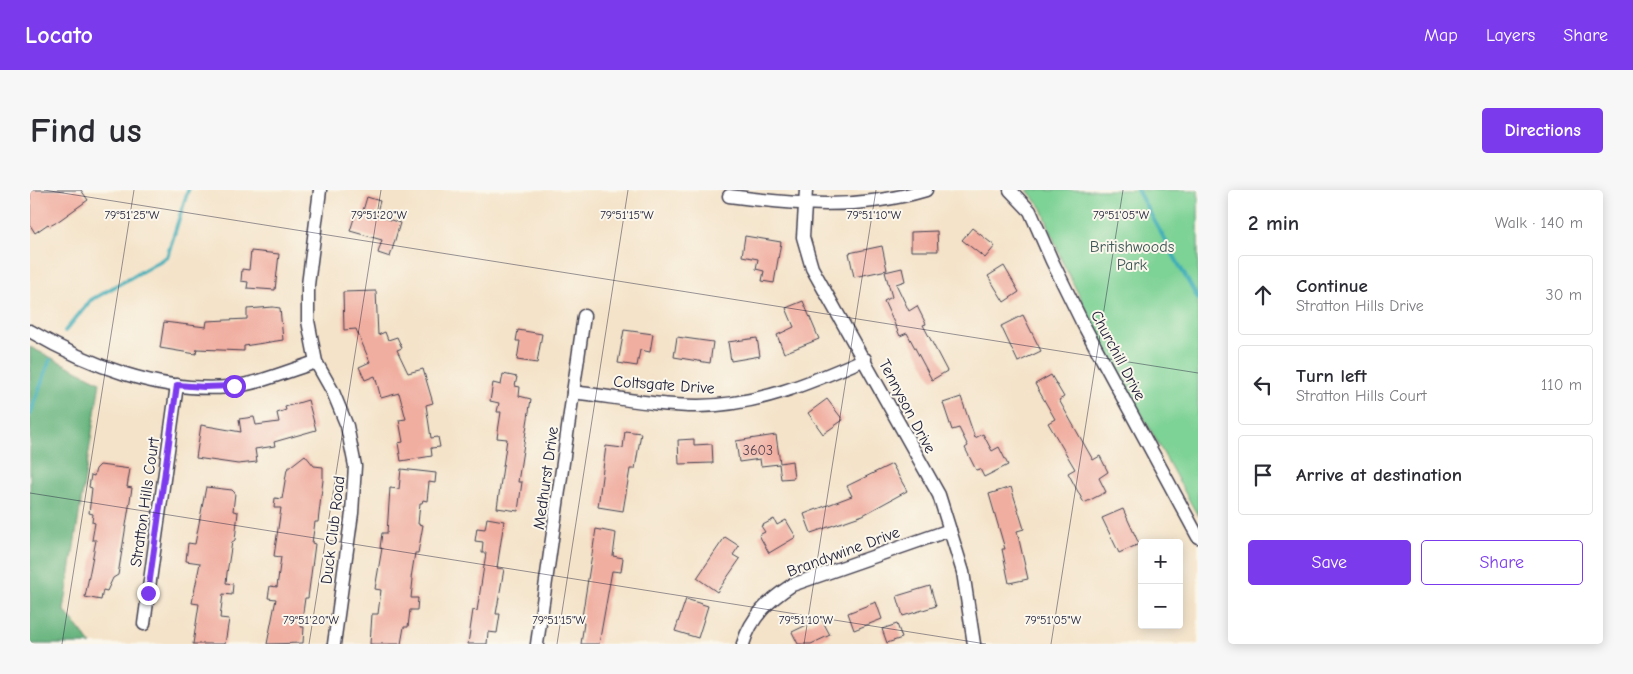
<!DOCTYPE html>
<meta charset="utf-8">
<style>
:root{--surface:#fff;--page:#f7f7f7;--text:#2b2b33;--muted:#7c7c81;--line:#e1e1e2;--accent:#7c3aed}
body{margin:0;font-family:"Comic Neue",sans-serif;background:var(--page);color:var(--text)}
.controls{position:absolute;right:15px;bottom:15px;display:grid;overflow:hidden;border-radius:5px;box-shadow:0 2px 12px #0003}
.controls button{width:45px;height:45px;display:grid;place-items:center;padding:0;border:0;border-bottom:1px solid var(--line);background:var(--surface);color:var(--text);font:25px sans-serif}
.stop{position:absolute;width:15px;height:15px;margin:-11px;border:4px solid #7c3aed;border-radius:50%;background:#fff}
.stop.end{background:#7c3aed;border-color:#fff;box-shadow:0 1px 5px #0008}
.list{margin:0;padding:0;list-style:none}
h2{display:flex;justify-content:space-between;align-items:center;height:65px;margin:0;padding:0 20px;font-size:21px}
h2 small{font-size:16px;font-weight:400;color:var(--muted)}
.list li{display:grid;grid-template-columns:32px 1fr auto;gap:15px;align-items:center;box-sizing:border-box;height:80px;margin:0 10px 10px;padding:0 10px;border:1px solid var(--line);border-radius:5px}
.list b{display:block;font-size:19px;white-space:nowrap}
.list p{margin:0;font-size:16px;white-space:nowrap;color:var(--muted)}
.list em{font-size:16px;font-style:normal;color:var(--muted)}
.actions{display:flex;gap:10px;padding:15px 20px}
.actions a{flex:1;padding:11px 0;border:1px solid var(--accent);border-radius:5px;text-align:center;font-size:18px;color:var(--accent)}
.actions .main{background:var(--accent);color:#fff}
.icon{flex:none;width:28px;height:28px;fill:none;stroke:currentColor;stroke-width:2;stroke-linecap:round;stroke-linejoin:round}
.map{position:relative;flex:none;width:1168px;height:454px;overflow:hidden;border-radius:5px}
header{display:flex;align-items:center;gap:30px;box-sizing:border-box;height:70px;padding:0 25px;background:var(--accent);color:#fff}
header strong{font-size:24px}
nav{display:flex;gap:28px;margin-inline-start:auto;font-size:18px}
.intro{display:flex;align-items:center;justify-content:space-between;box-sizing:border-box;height:120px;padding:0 30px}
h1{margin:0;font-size:35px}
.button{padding:12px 22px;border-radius:5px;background:var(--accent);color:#fff;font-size:18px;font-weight:700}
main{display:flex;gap:30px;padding:0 30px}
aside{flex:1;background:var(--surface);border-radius:5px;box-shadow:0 2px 12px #0003}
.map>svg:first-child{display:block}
</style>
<header>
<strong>Locato</strong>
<nav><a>Map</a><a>Layers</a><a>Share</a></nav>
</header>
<div class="intro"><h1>Find us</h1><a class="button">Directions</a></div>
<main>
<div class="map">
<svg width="1168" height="454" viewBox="0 0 1168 454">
<rect width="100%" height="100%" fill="#fbf7ec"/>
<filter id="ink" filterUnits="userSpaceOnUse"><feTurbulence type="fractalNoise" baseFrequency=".02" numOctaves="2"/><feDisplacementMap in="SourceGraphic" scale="10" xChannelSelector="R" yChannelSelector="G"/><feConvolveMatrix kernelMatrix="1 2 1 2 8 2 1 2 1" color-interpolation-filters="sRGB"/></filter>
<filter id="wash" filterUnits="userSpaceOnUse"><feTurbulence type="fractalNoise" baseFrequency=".0096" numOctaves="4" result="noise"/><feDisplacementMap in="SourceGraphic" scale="20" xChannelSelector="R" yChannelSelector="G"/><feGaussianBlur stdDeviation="1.12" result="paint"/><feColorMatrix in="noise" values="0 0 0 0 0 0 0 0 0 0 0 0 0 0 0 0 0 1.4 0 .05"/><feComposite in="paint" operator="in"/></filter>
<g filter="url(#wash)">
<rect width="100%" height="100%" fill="#f4e3c9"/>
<polygon fill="#7dd295" stroke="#507a68" points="997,0 1168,0 1168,326 1078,163 1032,71 1012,18"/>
<polygon fill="#66b47e" stroke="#446b5c" points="0,157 70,192 34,420 61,454 0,454"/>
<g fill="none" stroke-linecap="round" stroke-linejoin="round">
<g stroke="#3dadb7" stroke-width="4">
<polyline points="1107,0 1168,109"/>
<polyline points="35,141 61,110 137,67 158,0"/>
<polyline points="0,225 20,170"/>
</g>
</g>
<g id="blocks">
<g fill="#f0aea0">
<polygon points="0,0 51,0 58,10 27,32 20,36 18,34 5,43 0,35"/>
<polygon points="337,7 350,11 346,25 370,33 360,67 348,63 352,50 320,41 326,22 332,24"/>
<polygon points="942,38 965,56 955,68 932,50"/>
<polygon points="907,41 908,61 881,61 881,42"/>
<polygon points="715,46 751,52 744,93 732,91 734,81 726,79 728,69 712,66"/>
<polygon points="852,56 857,80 824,87 819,63"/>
<polygon points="221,61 249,64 245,100 217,98 218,92 211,91 212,79 219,80"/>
<polygon points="974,76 989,102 974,112 958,86"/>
<polygon points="872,78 875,91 866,94 879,121 887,116 896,134 893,135 917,181 902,190 877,143 870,146 854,111 862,107 855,82"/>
<polygon points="346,101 348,145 355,142 358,150 367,147 372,158 367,160 378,183 393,179 403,213 396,215 401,248 408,247 410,257 401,258 402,266 371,271 368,253 373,252 369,230 376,229 369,203 351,208 345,186 335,190 329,177 340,172 326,139 314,140 313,102"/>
<polygon points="773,111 789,149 754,163 747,145 764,137 756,118"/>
<polygon points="243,117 250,118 253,150 214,156 214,161 167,159 166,164 130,158 134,132 176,137 177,131 217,129 217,119"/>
<polygon points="993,125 1011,161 988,172 971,136"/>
<polygon points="488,140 512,144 507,173 487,170 490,151 486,151"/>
<polygon points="594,140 623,144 620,162 610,160 607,176 588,173"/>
<polygon points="647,147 683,152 680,173 644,167"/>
<polygon points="727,148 730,166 701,171 698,152"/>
<polygon points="473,184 487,187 485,196 490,197 489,206 501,209 488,292 492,292 488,321 467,318 477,249 467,248 471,222 467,222 469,213 460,211 463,193 471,195"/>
<polygon points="1021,185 1034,207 1029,210 1063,270 1070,266 1078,282 1069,288 1076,302 1054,313 1038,283 1045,279 1018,233 1025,229 1005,194"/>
<polygon points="931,207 945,248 953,244 962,261 969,257 978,275 954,287 950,279 946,280 935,258 938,256 929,238 922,240 913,213"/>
<polygon points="797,209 813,230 793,244 778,223"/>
<polygon points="278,210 286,240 244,252 245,256 225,259 227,272 208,274 166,268 171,235 211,242 209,229 224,227 226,235 249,232 247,223 256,220 255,217"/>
<polygon points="595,241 611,243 605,279 600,279 593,321 568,317 576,256 593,258"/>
<polygon points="746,245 750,273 762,271 764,288 751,289 749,274 731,276 730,269 709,272 706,251"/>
<polygon points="664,249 664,255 682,254 683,273 649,274 648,250"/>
<polygon points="275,265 284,276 293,277 293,290 288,332 285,332 282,353 285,354 278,408 275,408 271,437 274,437 273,453 237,454 246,409 238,408 240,396 247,397 251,367 244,366 251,318 244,318 245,308 252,309 257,279"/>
<polygon points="862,274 877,301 833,325 781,343 774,324 822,306 817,296"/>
<polygon points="70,275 100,279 97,297 102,298 88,385 83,388 77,401 73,400 71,410 55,407 66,350 62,350 65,333 62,332 63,324 59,323 62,298 59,297 61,285 64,286 66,279"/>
<polygon points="371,279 406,283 405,293 399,292 397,311 393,310 392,313 390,313 388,334 393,335 388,363 385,363 381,388 383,389 381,408 388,408 387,420 380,420 378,437 374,437 371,454 340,454 342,424 348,424 351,400 345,399 352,358 350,358 352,343 357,343 360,298 369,299"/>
<polygon points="176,297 202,300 205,303 203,321 208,322 205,350 202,352 197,383 196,393 203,394 202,405 193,404 190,428 199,429 195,454 163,454 169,414 162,413 170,373 156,371 158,353 165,354"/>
<polygon points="981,297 994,339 987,341 998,389 979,393 972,359 975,359 959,304"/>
<polygon points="1093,319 1109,354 1089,363 1072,328"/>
<polygon points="457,328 474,331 467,378 474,379 466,424 470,424 467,443 458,442 457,454 438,454 443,420 447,421 456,363 452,363 453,352 445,351 447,338 455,339"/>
<polygon points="744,329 747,335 756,330 766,347 739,363 729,345 735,342 731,336"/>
<polygon points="566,339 586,343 583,366 593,368 591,382 582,381 569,454 551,454 554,433 551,433"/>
<polygon points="695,347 709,356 703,365 710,369 687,402 667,388"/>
<polygon points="900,396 906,416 873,426 867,406"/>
<polygon points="656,409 678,416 668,448 645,441"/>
<polygon points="846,412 852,429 824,440 818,423"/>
<polygon points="791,428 800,445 781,454 768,454 762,442"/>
<polygon points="867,434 872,448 857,453 852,439"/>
</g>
</g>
</g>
<g filter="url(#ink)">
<use href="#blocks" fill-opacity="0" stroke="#423f50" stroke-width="1"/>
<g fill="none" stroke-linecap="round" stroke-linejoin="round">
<g stroke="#423f50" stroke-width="15">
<g id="minor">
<polyline points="290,0 278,95 278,131 286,172 303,202 317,236 325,276 322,323 304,454"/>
<polyline points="776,0 773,47 782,78 909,305 933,382 944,454"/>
<polyline points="980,0 1000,21 1022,71 1052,132 1168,347"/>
<path d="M699,6C767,15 829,20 896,0"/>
<path d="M0,141C58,175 130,203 199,197C228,194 258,181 286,172"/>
<path d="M543,202C584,207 627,216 668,216C729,215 780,193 835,169"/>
<polyline points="114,434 147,195"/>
<polyline points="507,454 554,126"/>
<path d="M713,454C721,427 739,410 762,395L920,340"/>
</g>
</g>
<use href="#minor" stroke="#fff" stroke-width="12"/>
</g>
</g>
<g fill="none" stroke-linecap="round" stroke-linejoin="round" filter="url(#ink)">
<polyline stroke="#7c3aed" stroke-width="6" points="118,403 147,195 174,197 204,196"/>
</g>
<path fill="none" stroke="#22223b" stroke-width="1" stroke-opacity="0.45" d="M14,0L1168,183M0,303L956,454M32,454L104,0M279,454L351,0M527,454L598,0M774,454L846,0M1021,454L1093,0"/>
<g text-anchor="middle" stroke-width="4" stroke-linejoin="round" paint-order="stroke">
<g font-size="14" fill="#564554">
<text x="728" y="265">3603</text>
</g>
<g font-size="16" fill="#3d5756" stroke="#fbf7ec">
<text x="1102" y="62">Britishwoods<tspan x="1102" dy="18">Park</tspan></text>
</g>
<g font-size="16" fill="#22223b" stroke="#fbf7ec">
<text transform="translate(1089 165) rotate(62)" y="6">Churchill Drive</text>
<text transform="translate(634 194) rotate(4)" y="6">Coltsgate Drive</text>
<text transform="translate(878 216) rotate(62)" y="6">Tennyson Drive</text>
<text transform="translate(515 288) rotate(-82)" y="6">Medhurst Drive</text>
<text transform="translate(114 312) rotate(-82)" y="6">Stratton Hills Court</text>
<text transform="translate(302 340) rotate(-83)" y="6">Duck Club Road</text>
<text transform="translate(813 361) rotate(-20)" y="6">Brandywine Drive</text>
</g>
</g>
<g font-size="12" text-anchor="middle" fill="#22223b" stroke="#fbf7ec" stroke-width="4" stroke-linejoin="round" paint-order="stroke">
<text x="102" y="29">79°51'25"W</text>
<text x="349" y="29">79°51'20"W</text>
<text x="597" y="29">79°51'15"W</text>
<text x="844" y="29">79°51'10"W</text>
<text x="1091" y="29">79°51'05"W</text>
<text x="281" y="434">79°51'20"W</text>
<text x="529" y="434">79°51'15"W</text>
<text x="776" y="434">79°51'10"W</text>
<text x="1023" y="434">79°51'05"W</text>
</g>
</svg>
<div class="controls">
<button>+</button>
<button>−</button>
</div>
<div class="stop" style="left:204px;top:196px"></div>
<div class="stop end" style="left:118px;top:403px"></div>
</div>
<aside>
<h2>2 min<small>Walk · 140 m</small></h2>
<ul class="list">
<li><svg class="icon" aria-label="ahead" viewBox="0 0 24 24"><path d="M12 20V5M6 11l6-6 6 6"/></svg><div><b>Continue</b><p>Stratton Hills Drive</p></div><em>30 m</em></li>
<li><svg class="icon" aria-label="left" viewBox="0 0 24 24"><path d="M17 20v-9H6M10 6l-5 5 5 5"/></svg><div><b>Turn left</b><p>Stratton Hills Court</p></div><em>110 m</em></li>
<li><svg class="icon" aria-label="arrive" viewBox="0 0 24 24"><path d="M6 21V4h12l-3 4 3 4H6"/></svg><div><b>Arrive at destination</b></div></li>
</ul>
<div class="actions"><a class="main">Save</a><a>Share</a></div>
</aside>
</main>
